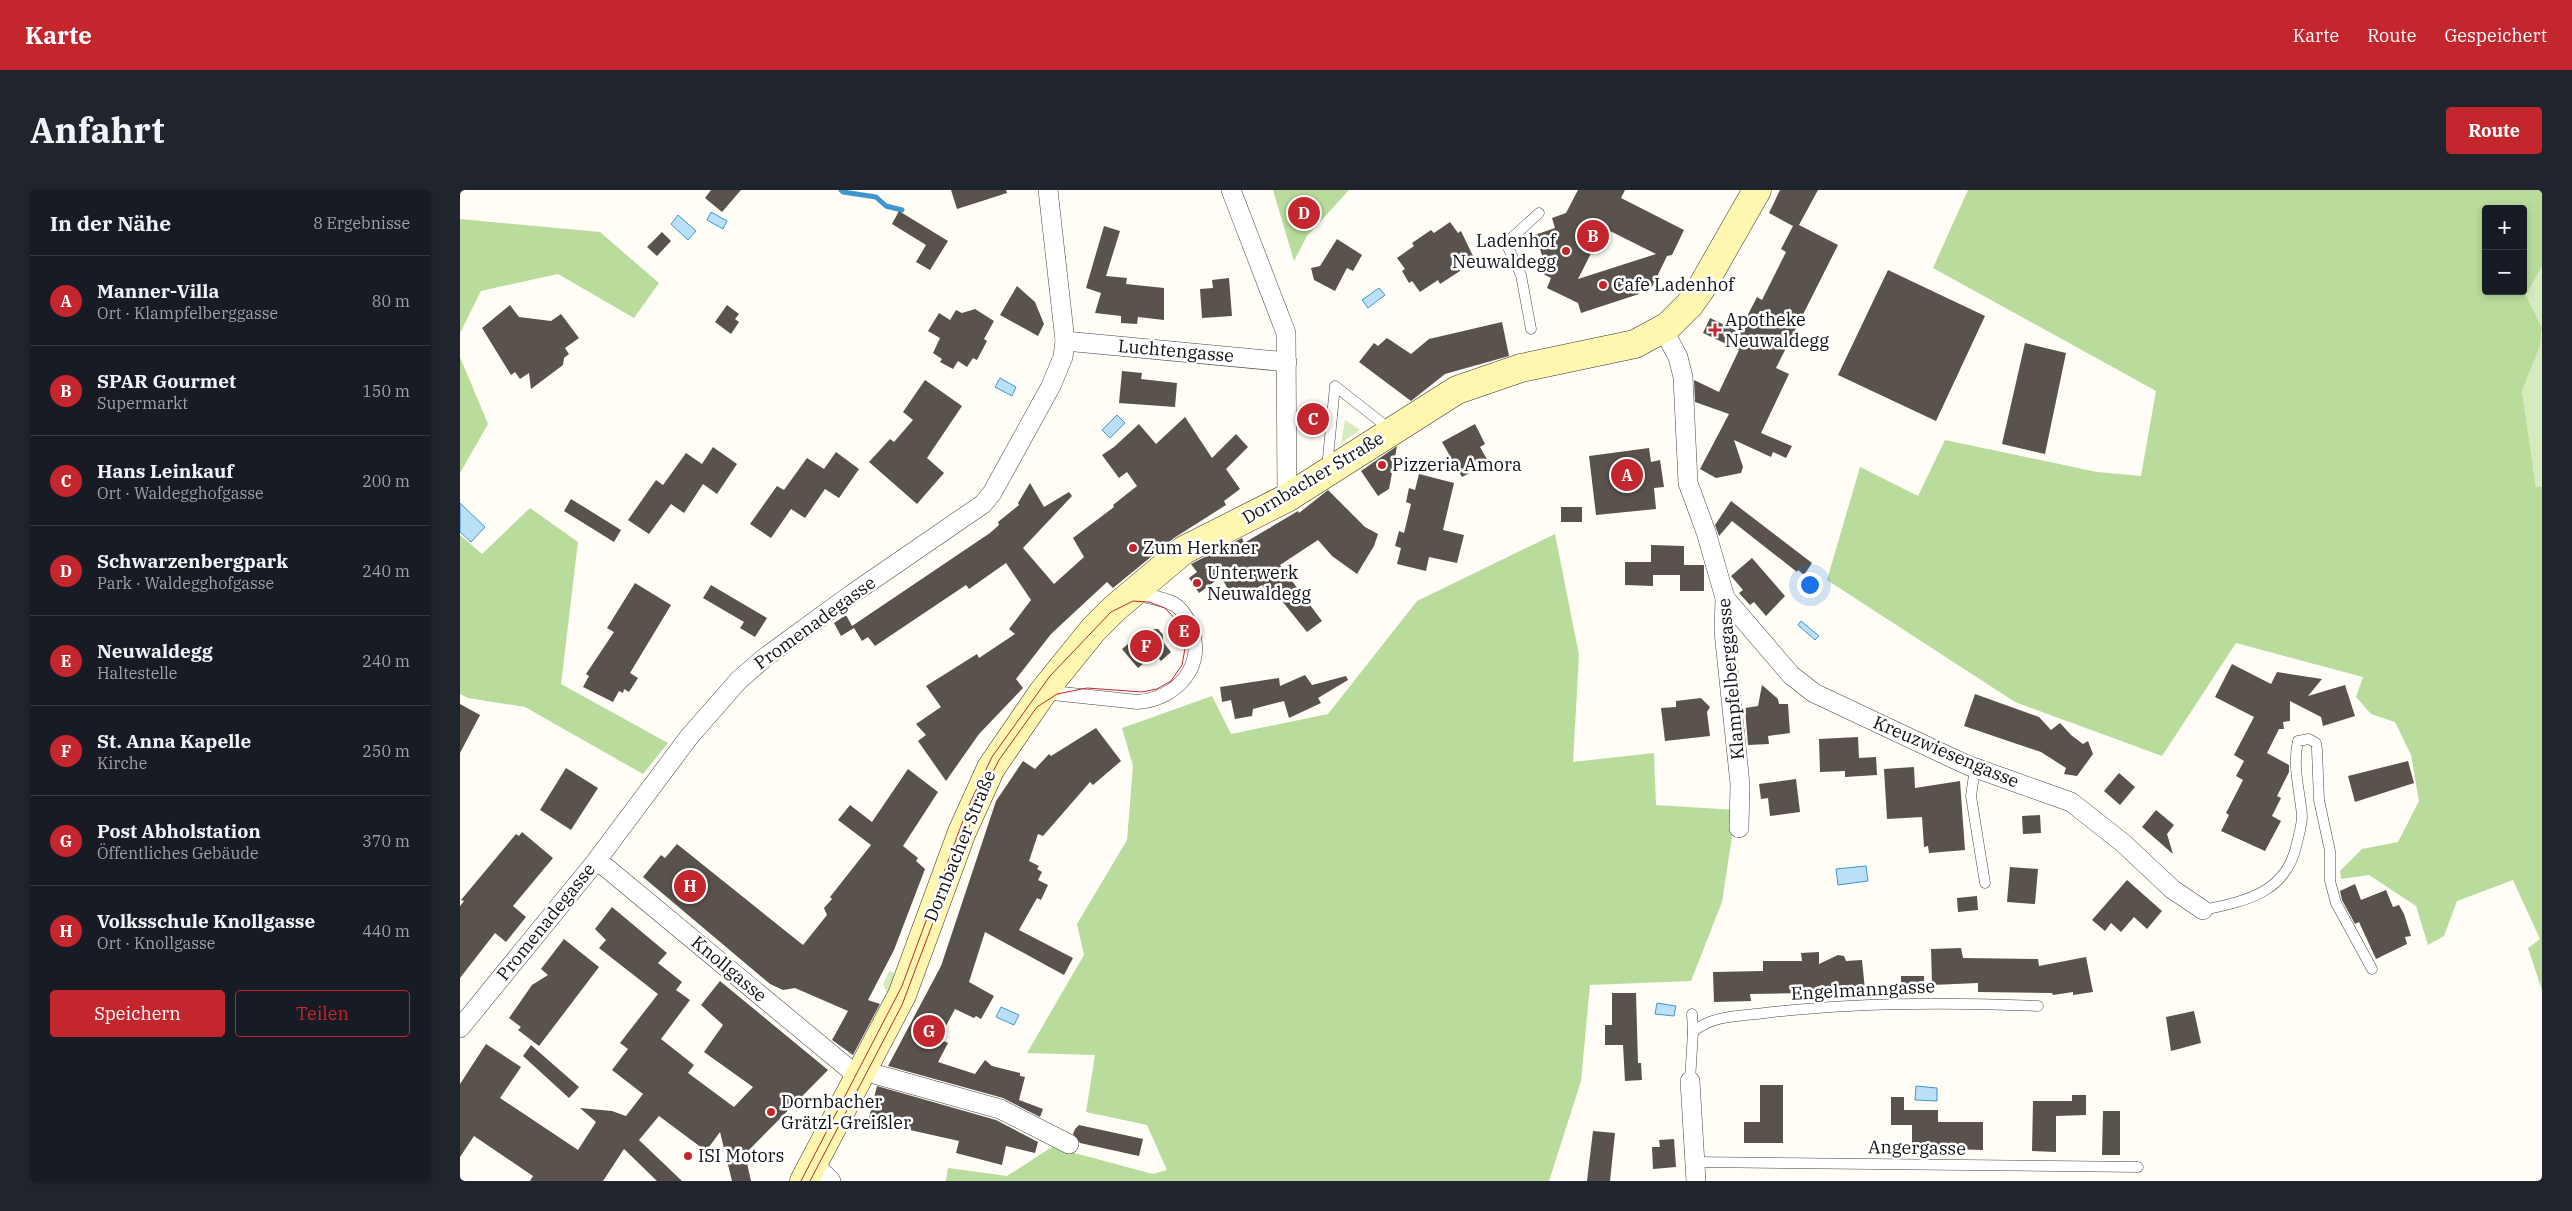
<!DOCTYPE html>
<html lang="de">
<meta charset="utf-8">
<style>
:root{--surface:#171b24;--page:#20242c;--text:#f1f3f6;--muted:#9ea1a6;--line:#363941;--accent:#c4262e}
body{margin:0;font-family:"IBM Plex Serif",serif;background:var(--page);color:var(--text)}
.controls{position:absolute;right:15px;top:15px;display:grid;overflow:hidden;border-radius:5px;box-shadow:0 2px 8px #0003}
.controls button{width:45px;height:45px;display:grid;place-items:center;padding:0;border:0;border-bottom:1px solid var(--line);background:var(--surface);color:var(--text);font:25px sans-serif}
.you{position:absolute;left:1349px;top:394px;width:18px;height:18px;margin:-12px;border:4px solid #fff;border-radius:50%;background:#1a73e8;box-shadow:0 0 0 8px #1a73e833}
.badge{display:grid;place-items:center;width:32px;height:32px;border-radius:50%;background:var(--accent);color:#fff;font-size:16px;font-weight:700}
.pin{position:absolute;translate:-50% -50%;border:2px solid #fff;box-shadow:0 1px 5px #0006}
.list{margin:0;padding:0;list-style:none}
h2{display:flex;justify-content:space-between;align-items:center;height:65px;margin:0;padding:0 20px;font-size:21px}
h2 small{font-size:16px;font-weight:400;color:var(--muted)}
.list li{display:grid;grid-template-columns:32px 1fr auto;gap:15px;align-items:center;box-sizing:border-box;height:90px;padding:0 20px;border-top:1px solid var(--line)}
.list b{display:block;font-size:19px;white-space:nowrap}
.list p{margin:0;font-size:16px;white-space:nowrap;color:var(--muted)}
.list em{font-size:16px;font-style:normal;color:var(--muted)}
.actions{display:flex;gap:10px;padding:15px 20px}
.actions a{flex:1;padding:11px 0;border:1px solid var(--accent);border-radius:5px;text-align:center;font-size:18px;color:var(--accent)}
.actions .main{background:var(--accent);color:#fff}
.map{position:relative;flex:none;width:2082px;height:991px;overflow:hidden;border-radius:5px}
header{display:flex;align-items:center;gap:30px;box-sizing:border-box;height:70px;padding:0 25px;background:var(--accent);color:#fff}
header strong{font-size:24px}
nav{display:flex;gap:28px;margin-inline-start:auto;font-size:18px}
.intro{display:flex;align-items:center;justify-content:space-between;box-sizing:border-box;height:120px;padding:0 30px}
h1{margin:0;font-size:35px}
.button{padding:12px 22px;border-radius:5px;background:var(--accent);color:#fff;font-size:18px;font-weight:700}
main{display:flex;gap:30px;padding:0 30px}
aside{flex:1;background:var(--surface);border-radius:5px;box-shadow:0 2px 8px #0003}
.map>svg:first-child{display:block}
</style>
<header>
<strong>Karte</strong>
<nav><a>Karte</a><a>Route</a><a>Gespeichert</a></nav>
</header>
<div class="intro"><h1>Anfahrt</h1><a class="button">Route</a></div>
<main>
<aside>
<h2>In der Nähe<small>8 Ergebnisse</small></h2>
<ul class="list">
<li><span class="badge">A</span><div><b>Manner-Villa</b><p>Ort · Klampfelberggasse</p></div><em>80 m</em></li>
<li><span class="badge">B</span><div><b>SPAR Gourmet</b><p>Supermarkt</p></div><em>150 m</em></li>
<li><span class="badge">C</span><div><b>Hans Leinkauf</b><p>Ort · Waldegghofgasse</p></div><em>200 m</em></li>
<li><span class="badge">D</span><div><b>Schwarzenbergpark</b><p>Park · Waldegghofgasse</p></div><em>240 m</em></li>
<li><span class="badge">E</span><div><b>Neuwaldegg</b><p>Haltestelle</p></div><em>240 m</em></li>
<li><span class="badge">F</span><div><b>St. Anna Kapelle</b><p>Kirche</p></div><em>250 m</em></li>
<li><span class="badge">G</span><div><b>Post Abholstation</b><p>Öffentliches Gebäude</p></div><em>370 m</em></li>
<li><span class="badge">H</span><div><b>Volksschule Knollgasse</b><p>Ort · Knollgasse</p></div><em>440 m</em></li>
</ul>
<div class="actions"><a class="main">Speichern</a><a>Teilen</a></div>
</aside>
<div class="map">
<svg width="2082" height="991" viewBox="0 0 2082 991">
<rect width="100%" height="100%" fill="#fffdf5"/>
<g fill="#d5ebbd">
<polygon points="2082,76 2082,138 2066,105"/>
<polygon points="2082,141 2082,296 2076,297 2062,201 2080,156"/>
<polygon points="885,230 900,240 881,253"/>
<polygon points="429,781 438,784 429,808 423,794"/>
</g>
<g fill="#b9dc9c" fill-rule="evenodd">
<polygon points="813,0 889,0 847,46 834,71"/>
<path d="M1508,0H2082V76L2066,105L2082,138L2080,156L2062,201L2076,297L2082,296V800L2068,758L2080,749L2053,690L1997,711L1984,746L1968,755L1956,716L1909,685L1881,689L1880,681L1902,659L1938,652L1959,611L1951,565L1935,532L1911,524L1896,507L1903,487L1776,453L1702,566L1555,512L1367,390L1400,277L1458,306L1485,250L1637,282L1681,286L1696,201L1473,78ZM2026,19H2063V101H2026Z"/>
<polygon points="0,29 140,42 199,93 174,128 98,84 21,101 0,143"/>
<polygon points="0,167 28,234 0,283"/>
<polygon points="70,318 118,352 101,494 208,553 183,584 65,517 8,508 0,504 0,345 22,364"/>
<polygon points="1095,344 1119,465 1113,572 1194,563 1196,615 1276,620 1262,712 1231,791 1130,795 1121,891 1089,991 486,991 488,978 547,986 592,957 693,984 707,980 687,935 626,922 635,865 567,863 624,765 617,734 667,650 673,576 662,538 752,506 771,544 868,524 957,411"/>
</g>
<g fill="#b9e0f7" stroke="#3f96cf">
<polygon points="251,22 267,31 263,39 247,30"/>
<polygon points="218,25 236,41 228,50 211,34"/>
<polygon points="919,98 925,105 908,118 902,110"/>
<polygon points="540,188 556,197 552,206 535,197"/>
<polygon points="657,225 665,233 650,248 642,240"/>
<polygon points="0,313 25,337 11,352 0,342"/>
<polygon points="1341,431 1359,446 1355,450 1338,435"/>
<polygon points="1406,676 1408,691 1378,695 1376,679"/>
<polygon points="1197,813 1216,816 1214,826 1195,824"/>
<polygon points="541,817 559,825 554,835 536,827"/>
<polygon points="1456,896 1477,898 1477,911 1455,910"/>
</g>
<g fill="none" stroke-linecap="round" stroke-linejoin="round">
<polyline stroke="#3f96cf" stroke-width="5" points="381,0 383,2 416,7 426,16 442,20"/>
</g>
<g fill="#5a524d" fill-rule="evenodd">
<polygon points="251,0 281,0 262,22 245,8"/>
<polygon points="491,0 546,0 547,3 497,19"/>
<path d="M1118,0H1165L1161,8L1224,40L1212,65L1207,66L1192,97L1181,101L1179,104L1121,123L1118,113L1087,98L1091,88L1077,81L1083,68L1075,45L1095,38L1092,28L1106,23ZM1144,38L1196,64L1118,89Z"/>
<polygon points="1320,0 1358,0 1339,35 1378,55 1316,178 1329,184 1301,243 1332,256 1326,268 1313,262 1311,267 1274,250 1283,277 1281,283 1256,288 1240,279 1269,224 1235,212 1234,190 1259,202 1279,160 1243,143 1250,128 1279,142 1297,107 1302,110 1326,62 1321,59 1333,36 1309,23"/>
<polygon points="439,21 488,51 470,80 456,72 466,55 432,34"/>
<polygon points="990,32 998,43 1001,41 1013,66 997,77 1000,81 980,94 978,90 960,102 952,91 949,93 942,81 945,79 937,68 954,56 952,53 971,40 974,43"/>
<polygon points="644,36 660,41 646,86 667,88 666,94 704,98 704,130 678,127 677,134 661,133 661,126 635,123 641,103 626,98"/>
<polygon points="202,42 211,51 197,66 187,57"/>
<polygon points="877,49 902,65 893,81 887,78 875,101 854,90 851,78 860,76"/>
<polygon points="1428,80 1525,126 1476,231 1378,185"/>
<polygon points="769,88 772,126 742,128 740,99 753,98 752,90"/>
<polygon points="557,96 575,112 584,134 578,146 540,125"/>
<polygon points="50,115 59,127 91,131 101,124 119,148 105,158 109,164 104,168 103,175 71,199 69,183 60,189 55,182 51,185 22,138"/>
<polygon points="267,115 279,124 275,129 279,132 271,144 255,132"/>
<polygon points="515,119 534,131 524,149 527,151 517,170 513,168 507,177 498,171 493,179 480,172 482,169 473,163 480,148 468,141 479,123 490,130 496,120 502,123"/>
<polygon points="1042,132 1049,166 985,184 951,211 899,172 914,153 918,156 927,148 951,164 969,149"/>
<polygon points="1565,153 1606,163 1585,264 1542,254"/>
<polygon points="662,181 682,183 681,189 717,193 715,217 659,213"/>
<polygon points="465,190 502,216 467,268 484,283 457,314 409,272 430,249 434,252 453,230 443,222"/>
<polygon points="725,227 752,268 776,244 788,257 766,279 780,299 764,311 766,315 714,348 653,398 647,392 591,444 556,489 563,498 519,544 486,591 458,551 466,545 456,534 481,517 466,496 517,464 519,468 555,444 549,439 571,410 546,373 509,399 506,395 415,456 408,447 402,451 394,438 381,446 374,433 386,425 392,436 530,343 539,335 538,332 559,315 558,313 570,293 584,317 609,302 612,306 563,358 594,394 624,367 613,348 654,317 653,315 677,296 667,282 659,288 642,265 654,257 679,234 696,254"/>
<polygon points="1015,234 1025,254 1020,257 1029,273 1002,287 982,252"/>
<polygon points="937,256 929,299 918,306 901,281"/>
<polygon points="253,257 277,274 257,304 243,294 224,323 211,314 189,344 168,330 196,290 203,295 226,263 242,274"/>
<polygon points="1189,258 1191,272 1200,270 1204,297 1194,298 1196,319 1136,325 1129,266"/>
<polygon points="376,262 399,279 379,308 365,299 345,328 331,319 311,348 290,334 317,296 324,300 347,268 364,279"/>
<polygon points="959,284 994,293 983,340 1004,345 997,373 969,367 966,381 937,374 941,358 935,356 939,341 944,343 951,314 946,312 949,298 955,300"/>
<polygon points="868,300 905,337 918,344 914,356 897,384 872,366 858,350 820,375 862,431 847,442 814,401 809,405 802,395 775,411 761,387 739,403 729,388 737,382 731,374 733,373 782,348 784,353 838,321 839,323"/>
<polygon points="111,309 161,340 154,352 104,321"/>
<polygon points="1271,311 1352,373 1344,385 1338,380 1337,382 1272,331 1259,346 1255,335"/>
<rect x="1101" y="317" width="21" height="15"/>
<polygon points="1191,355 1224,356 1224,375 1244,375 1244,401 1220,401 1220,385 1193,385 1193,396 1165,395 1165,372 1191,372"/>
<polygon points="1292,368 1325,406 1306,426 1294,412 1290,415 1279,403 1283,400 1271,386"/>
<polygon points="175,393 211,415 170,483 178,488 169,502 164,499 163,503 159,501 153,512 123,497 129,486 126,484 154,442 147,438"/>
<polygon points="251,395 307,428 295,447 280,438 284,432 243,408"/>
<polygon points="698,439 703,445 703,452 711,462 701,471 695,464 678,478 662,459 685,440"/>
<polygon points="1772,474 1811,494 1817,482 1862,489 1848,506 1885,495 1895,526 1863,536 1861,527 1830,511 1830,531 1823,532 1824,539 1819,539 1807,563 1829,575 1829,582 1817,606 1821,608 1812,626 1821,631 1805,661 1761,641 1769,625 1766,623 1783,590 1776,586 1784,571 1774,565 1794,527 1755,507"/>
<polygon points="845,485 852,495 886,486 888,490 858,508 861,513 829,528 824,511 793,519 792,526 775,529 771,510 762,512 760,497 819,488 820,496"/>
<polygon points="1302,495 1318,509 1319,514 1328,514 1330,543 1308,546 1309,554 1288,555 1285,518 1298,516"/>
<polygon points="1515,504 1579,527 1591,540 1600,533 1611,545 1623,554 1628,551 1633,564 1617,586 1604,584 1606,578 1581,562 1504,536"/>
<polygon points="1241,508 1250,517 1247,522 1250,546 1205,551 1201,518 1216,517 1216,511"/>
<polygon points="0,514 20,525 0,563"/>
<polygon points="636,538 661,571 633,595 630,592 583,646 578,644 569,671 579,676 577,679 582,682 578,690 588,695 581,710 577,708 559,740 613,768 604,785 525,742 509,792 534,806 521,829 516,826 514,828 495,819 479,849 488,853 478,872 515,884 525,870 532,876 560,883 560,886 565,887 559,910 583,919 580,927 543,908 428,876 481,776 536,611 563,571 575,579 589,564 591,566"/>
<polygon points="1398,547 1399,568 1416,567 1417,585 1385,587 1385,581 1360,582 1359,549"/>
<polygon points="1948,571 1954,593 1895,612 1888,586"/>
<polygon points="1454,577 1455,598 1500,591 1505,660 1469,663 1468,656 1464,657 1462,627 1427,629 1424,579"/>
<polygon points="106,578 138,598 111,640 80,620"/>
<polygon points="448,579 478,602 443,656 458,668 456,671 465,679 434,760 408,810 420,814 393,865 372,850 388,821 335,798 323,800 310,794 183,687 201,665 205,668 217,654 343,755 367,725 364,718 372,709 370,707 411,655 378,630 390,615 412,632"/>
<polygon points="1659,583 1675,597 1660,615 1644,601"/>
<polygon points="1336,589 1340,622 1310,626 1308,608 1301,609 1299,594"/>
<polygon points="1696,620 1714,635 1707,644 1713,664 1682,637"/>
<polygon points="1580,625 1581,643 1563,644 1562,626"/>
<polygon points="62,642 93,668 53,716 66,727 46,752 35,743 0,788 0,716 4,711 1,710 56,644 59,646"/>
<polygon points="1550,677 1578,679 1575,714 1547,712"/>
<polygon points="1667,690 1702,721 1687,739 1674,727 1661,742 1651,733 1645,741 1632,730"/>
<polygon points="1895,694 1901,710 1926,700 1933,717 1939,715 1944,724 1951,746 1945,747 1947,754 1916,769 1899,732 1895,734 1882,710 1880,701"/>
<polygon points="1517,706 1518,720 1498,722 1497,708"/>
<polygon points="152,717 207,763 198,773 222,792 216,800 230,810 201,849 234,875 228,883 274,917 293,897 244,862 263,835 241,815 260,791 368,880 285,964 291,991 272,991 260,942 246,961 199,926 179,950 222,991 197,991 164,959 143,991 70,991 73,986 14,946 0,967 0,894 26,854 61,877 40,908 118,960 136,932 120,918 152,921 166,926 183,904 152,880 168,859 160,853 198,804 139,758 146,750 135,739"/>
<polygon points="104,749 139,777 79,856 58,840 61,837 49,828 72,795 88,785 81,779"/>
<polygon points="1501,758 1503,768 1578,769 1579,776 1626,767 1633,802 1613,805 1613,802 1593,805 1592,803 1518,802 1518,793 1472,795 1471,759"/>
<polygon points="1359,762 1359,774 1378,765 1384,766 1386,771 1402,770 1405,800 1398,800 1398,802 1338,806 1338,803 1290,804 1291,811 1254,812 1253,782 1303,781 1303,771 1342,771 1341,763"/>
<rect x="1441" y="786" width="23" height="15"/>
<polygon points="1152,803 1176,803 1178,873 1181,873 1182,890 1165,891 1163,855 1145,855 1145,835 1152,835"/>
<polygon points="1734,821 1741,853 1711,861 1706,827"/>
<polygon points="71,855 119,897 109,908 63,866"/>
<polygon points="1300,895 1323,895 1323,953 1284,953 1284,932 1300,932"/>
<polygon points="417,896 536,930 578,952 575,963 546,956 542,975 496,963 499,951 450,940 409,928"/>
<polygon points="1612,905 1626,905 1626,925 1596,926 1596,962 1572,961 1573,911 1612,911"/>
<polygon points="1431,907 1444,907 1444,920 1478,920 1478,932 1523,932 1523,960 1452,958 1452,935 1431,935"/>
<polygon points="1643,921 1660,921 1660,965 1642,965"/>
<polygon points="619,935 683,949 679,966 620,953 613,944 615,939"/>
<polygon points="1133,941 1155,943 1150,991 1127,991"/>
<polygon points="1214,949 1216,977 1193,979 1192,957 1200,957 1199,950"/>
</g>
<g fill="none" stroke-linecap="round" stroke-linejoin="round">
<g stroke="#444" stroke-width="11">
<g id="service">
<polyline points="1071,139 1061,85 1046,53 1079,23"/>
<polyline points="867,278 875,196 931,240"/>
<polyline points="1515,578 1511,606 1525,693"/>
<path d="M1743,720C1786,711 1827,703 1837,653C1839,644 1842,635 1842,626C1840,601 1832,576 1838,551L1849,549L1856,553L1857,560L1859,610L1870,661V691L1876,713L1912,779"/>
<path d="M1233,842C1252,825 1281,826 1305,823C1396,812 1487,812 1578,816"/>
<polyline points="1230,891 1233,842 1232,824"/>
<polyline points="1236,972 1678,977"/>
</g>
</g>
<g stroke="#444" stroke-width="15">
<path id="pedestrian" d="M583,502L678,512C717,509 748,475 730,435C727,428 721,418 714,414C702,408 686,406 673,403"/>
</g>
<g stroke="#444" stroke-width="20">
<g id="minor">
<polyline points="771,0 826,143 827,308"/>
<polyline points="1203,139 1218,167 1223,187 1228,293 1246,342 1265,408 1264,442 1280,594 1279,638"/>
<polyline points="605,151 827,172"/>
<polyline points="1265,408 1331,485 1354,503 1507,575 1611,612 1663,653 1712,699 1743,720"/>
<polyline points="137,670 400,888"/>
<polyline points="0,838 137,670 229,547 278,491 303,469 392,404 523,314 532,303 591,196 603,167 605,151 588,0"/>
<polyline points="404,881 540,919 609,954"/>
<polyline points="1230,891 1236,991"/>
<polyline points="353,973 371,991"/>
</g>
</g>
<g stroke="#333" stroke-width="29">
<polyline id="secondary" points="344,991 442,805 502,642 531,578 583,502 633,440 655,418 724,360 827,308 997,200 1061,178 1175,154 1208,136 1230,114 1240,100 1297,0"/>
</g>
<use href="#service" stroke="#fff" stroke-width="10"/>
<use href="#pedestrian" stroke="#fff" stroke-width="14"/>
<use href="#minor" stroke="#fff" stroke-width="19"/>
<use href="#secondary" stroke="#fff6b0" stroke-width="28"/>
<polyline stroke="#c4262e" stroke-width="1" points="341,991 442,796 508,617 532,567 590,486 651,422 673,411 689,412 705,418 720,434 726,453 722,475 711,491 697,499 682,502 627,498 597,504 577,517 539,570 521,605 442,815 350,991"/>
</g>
<g fill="#c4262e" stroke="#fff" stroke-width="2">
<circle cx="1106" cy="61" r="5"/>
<circle cx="1143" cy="95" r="5"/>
<path d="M1252.5 132.5h5v5h5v5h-5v5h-5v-5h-5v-5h5z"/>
<circle cx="922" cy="275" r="5"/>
<circle cx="673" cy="358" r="5"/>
<circle cx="737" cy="393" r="5"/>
<circle cx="311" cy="922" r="5"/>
<circle cx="228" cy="966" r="5"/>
</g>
<g text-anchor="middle" stroke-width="5" stroke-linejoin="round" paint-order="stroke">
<g font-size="18" fill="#111" stroke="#fff" text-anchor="start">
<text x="1096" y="57" text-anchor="end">Ladenhof<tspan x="1096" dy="21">Neuwaldegg</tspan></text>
<text x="1153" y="101">Cafe Ladenhof</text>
<text x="1265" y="136">Apotheke<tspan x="1265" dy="21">Neuwaldegg</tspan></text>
<text x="932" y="281">Pizzeria Amora</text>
<text x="683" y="364">Zum Herkner</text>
<text x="747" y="389">Unterwerk<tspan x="747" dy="21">Neuwaldegg</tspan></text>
<text x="321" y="918">Dornbacher<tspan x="321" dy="21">Grätzl-Greißler</tspan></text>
<text x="238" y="972">ISI Motors</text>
</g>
<g font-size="18" fill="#111" stroke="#fff">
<text transform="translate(716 161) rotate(5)" y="6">Luchtengasse</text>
<text transform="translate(853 288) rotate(-31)" y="6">Dornbacher Straße</text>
<text transform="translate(355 433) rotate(-36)" y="6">Promenadegasse</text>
<text transform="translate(1271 489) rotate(-95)" y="6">Klampfelberggasse</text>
<text transform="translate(1486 562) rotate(23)" y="6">Kreuzwiesengasse</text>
<text transform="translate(500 656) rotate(-68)" y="6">Dornbacher Straße</text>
<text transform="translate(86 732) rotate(-51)" y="6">Promenadegasse</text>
<text transform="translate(269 779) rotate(40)" y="6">Knollgasse</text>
<text transform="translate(1403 800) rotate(-3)" y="6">Engelmanngasse</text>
<text transform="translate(1457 958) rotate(1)" y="6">Angergasse</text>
</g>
</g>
</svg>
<div class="controls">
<button>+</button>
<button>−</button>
</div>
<div class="you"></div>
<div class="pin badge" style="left:1167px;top:285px">A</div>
<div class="pin badge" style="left:1133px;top:46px">B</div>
<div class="pin badge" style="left:853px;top:229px">C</div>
<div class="pin badge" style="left:844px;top:23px">D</div>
<div class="pin badge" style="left:724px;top:441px">E</div>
<div class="pin badge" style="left:686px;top:456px">F</div>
<div class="pin badge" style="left:469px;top:841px">G</div>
<div class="pin badge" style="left:230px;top:696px">H</div>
</div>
</main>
